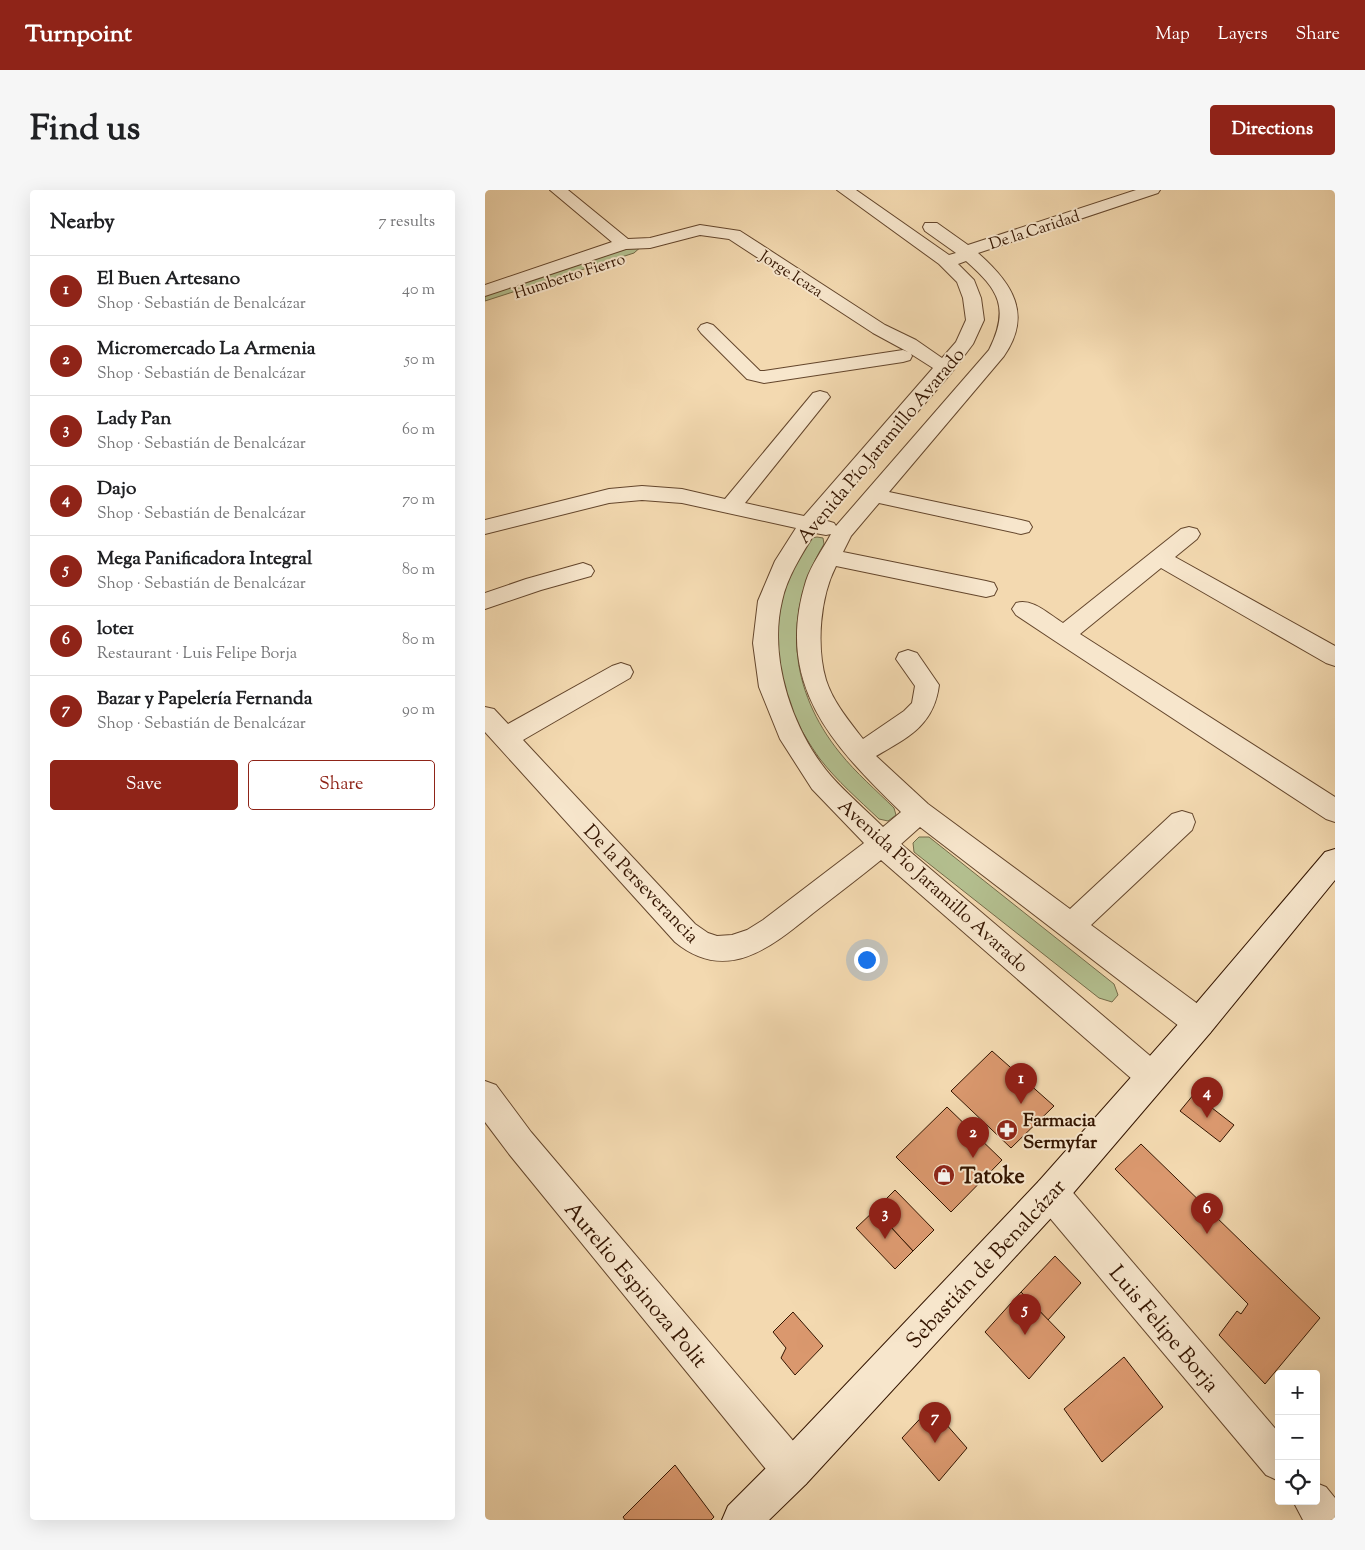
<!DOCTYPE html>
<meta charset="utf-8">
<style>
:root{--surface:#fff;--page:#f6f6f6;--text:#202124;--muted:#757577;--line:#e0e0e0;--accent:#8f2418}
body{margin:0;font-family:"Sorts Mill Goudy",serif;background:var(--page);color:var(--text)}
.controls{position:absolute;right:15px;bottom:15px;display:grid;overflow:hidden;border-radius:5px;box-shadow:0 5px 20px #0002}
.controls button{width:45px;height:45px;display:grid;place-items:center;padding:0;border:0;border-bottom:1px solid var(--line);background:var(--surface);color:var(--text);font:25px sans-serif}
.you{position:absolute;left:381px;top:769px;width:18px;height:18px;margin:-12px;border:4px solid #fff;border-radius:50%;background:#1a73e8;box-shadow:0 0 0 8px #1a73e833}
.badge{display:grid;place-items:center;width:32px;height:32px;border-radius:50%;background:var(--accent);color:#fff;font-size:16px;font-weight:700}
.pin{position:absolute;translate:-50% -41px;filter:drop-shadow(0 1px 2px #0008)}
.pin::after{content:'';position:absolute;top:26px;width:18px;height:15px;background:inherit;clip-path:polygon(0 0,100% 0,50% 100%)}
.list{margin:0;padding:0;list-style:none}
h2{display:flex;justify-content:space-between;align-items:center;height:65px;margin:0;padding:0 20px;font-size:21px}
h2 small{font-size:16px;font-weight:400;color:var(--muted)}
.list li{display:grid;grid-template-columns:32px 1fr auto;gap:15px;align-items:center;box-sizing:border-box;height:70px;padding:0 20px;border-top:1px solid var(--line)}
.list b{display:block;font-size:19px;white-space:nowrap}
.list p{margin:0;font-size:16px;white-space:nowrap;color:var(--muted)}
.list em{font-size:16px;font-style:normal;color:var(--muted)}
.actions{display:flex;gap:10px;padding:15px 20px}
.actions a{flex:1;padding:11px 0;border:1px solid var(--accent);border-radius:5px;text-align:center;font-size:18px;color:var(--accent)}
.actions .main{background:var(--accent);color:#fff}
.icon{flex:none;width:28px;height:28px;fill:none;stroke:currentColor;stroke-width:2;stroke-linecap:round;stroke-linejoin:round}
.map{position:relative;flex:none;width:850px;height:1330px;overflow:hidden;border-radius:5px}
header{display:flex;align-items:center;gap:30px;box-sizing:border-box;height:70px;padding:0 25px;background:var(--accent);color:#fff}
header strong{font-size:24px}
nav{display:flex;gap:28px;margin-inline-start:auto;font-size:18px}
.intro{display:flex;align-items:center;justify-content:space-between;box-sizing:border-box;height:120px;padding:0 30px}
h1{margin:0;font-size:35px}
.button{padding:12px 22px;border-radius:5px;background:var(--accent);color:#fff;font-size:18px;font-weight:700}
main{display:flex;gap:30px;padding:0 30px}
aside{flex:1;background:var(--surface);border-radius:5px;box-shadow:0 5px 20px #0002}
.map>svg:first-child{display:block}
</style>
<header>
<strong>Turnpoint</strong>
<nav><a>Map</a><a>Layers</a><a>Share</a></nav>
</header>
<div class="intro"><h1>Find us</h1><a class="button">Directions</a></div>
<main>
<aside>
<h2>Nearby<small>7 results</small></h2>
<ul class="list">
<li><span class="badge">1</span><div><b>El Buen Artesano</b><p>Shop · Sebastián de Benalcázar</p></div><em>40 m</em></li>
<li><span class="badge">2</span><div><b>Micromercado La Armenia</b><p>Shop · Sebastián de Benalcázar</p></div><em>50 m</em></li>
<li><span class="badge">3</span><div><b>Lady Pan</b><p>Shop · Sebastián de Benalcázar</p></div><em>60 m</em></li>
<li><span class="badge">4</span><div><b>Dajo</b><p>Shop · Sebastián de Benalcázar</p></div><em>70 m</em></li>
<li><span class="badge">5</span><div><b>Mega Panificadora Integral</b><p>Shop · Sebastián de Benalcázar</p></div><em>80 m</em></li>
<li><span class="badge">6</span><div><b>lote1</b><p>Restaurant · Luis Felipe Borja</p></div><em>80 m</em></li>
<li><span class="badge">7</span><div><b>Bazar y Papelería Fernanda</b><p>Shop · Sebastián de Benalcázar</p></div><em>90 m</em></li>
</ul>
<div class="actions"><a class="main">Save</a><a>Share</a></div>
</aside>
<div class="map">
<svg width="850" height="1330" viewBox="0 0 850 1330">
<rect width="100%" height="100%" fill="#f3d9b0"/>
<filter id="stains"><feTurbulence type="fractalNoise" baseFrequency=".004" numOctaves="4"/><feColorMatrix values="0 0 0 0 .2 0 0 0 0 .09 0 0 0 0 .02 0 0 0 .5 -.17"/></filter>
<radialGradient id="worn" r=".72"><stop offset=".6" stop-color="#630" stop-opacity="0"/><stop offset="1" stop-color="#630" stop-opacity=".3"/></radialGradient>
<g fill="#b4c090" stroke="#746a48">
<polygon points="142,55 158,55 149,63 0,111 0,102"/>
<path d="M332,347L338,348L339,354C297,424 304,500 355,563C371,583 391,600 409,618L411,625L403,631L394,629C374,610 352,591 335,569C293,511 278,447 306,380C310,369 317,359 322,349Z"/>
<polygon points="434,647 444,647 629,794 633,805 627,812 614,808 429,662 428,653"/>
</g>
<g fill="#da986e" stroke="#341500">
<polygon points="507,861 569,916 526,958 466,901"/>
<polygon points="709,904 749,935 735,952 695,921"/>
<polygon points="462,917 517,970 466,1022 411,967"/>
<polygon points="656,954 835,1128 780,1194 734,1145 752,1121 756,1124 763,1114 630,979"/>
<polygon points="410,1000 449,1040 428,1061 390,1020"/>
<polygon points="390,1020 428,1061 410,1079 371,1038"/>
<polygon points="570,1066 596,1093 563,1130 536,1102"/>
<polygon points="536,1102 580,1147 544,1189 500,1142"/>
<polygon points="308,1122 338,1156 310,1185 296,1168 301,1158 288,1142"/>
<polygon points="639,1167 678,1217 617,1272 579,1219"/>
<polygon points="446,1217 482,1258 454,1291 417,1248"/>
<polygon points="190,1275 229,1327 226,1330 140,1330 138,1327"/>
</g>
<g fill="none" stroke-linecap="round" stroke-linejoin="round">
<g stroke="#64462c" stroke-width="2">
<g id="minor">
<path d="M65,0H83L143,49L165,48L215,35L255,41L400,135L431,150L457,168L471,152L481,130L478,108L472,92L454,74L352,0H371L464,65L471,63L440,41L438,37L440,33H452L483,55L651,0H675L673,3L493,63C527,93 548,124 519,166L404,302L536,330L544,332L547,337L544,342L536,344L394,313L366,346L358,362L501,391L509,393L512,399L509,405L501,407L351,376C335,407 331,456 341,490C348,512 364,531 378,549L419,521L427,513L430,496L411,469L414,463L423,460L432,463L454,495C449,535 424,547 391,566L443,614L585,719L687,624L697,621L707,624L710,632L707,640L606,735L725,823L729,833L725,843L714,847L703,843L435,637L416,654L677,876L682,886L677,896L666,901L655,896L396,670C374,688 350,706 327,724C285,758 241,794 190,752L0,542V517L9,519L23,534L127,476L136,473L145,476L148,482L145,488L38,550L210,734L223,743L232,746L247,745L262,740L278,730L379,653L327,599L295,549L274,497L268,453L273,411L290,371L311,338L197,313L157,310L124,313L0,344V330L124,299L157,296L197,299L240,309L328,203L335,201L342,203L345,207L260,313L319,326L448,178L426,164L427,166L425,170L418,172L279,193L262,189L216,143L213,139L216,135L222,133L228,135L275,181H279L418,160L423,162L388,143L244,49L215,45L165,58L141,59L0,106V95L127,52ZM481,71C514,100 525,118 504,160L351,336L349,333L339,330L467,182L488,154L499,130L496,108L489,90L473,74ZM330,343L341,345L346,344C338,359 326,375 321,391C289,494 347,555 416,622L398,637C381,620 362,604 346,586C308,542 283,469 297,411C302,387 317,364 330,343Z"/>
<path d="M704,337L712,339L715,344L712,349L690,367L850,456V476L841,473L676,378L595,444L850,607V632L841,629L570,451L531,425L527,419L531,413C548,408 563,424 578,433L696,339Z"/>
<polygon points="98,373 106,376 109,381 106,386 56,400 0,419 0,403 41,389"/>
<polygon points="0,891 11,895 46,942 321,1266 326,1280 321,1294 307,1299 293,1294 24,964 0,932"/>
</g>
</g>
<g stroke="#64462c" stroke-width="2">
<g id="tertiary">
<polygon points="566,986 578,991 794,1243 794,1291 781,1285 554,1015 549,1003 554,991"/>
<polygon points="831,1293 841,1297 850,1308 850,1330 818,1330 808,1311 831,1311"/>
</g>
</g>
<g stroke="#341500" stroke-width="2">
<polygon id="secondary" points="850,659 850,690 725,843 578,1015 321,1294 284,1330 237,1330 243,1316 293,1266 554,991 703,823 840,662"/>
</g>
<use href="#minor" fill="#f7e6cc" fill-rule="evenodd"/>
<use href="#tertiary" fill="#f7e6cc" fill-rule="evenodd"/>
<use href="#secondary" fill="#f7e6cc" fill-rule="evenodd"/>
</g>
<defs>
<g id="pharmacy-disc" transform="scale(1.125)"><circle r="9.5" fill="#8f2418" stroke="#f7e6cc"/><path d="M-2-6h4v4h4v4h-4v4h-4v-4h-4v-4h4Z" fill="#fff"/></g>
<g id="shop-disc" transform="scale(1.125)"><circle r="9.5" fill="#8f2418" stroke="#f7e6cc"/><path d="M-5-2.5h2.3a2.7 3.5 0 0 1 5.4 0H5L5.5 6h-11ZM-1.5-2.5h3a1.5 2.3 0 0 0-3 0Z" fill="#fff"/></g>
</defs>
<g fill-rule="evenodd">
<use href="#pharmacy-disc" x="522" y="940"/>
<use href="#shop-disc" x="459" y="985"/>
</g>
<g text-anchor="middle" stroke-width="4" stroke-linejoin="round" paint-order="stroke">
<g font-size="16" fill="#341500" stroke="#f7e6cc">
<text transform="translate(549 39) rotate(-18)" y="6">De la Caridad</text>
<text transform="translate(307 83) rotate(33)" y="6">Jorge Icaza</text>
<text transform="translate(84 85) rotate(-18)" y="6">Humberto Fierro</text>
</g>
<g font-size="19" fill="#341500" stroke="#f7e6cc">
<text transform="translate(395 255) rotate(-50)" y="7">Avenida Pío Jaramillo Avarado</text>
<text transform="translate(157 693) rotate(46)" y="7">De la Perseverancia</text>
<text transform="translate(449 695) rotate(42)" y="7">Avenida Pío Jaramillo Avarado</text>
</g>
<g font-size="19" font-weight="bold" fill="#341500" stroke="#f7e6cc" text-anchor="start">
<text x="538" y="936">Farmacia<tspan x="538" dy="22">Sermyfar</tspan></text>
</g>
<g font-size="22" font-weight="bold" fill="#341500" stroke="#f7e6cc" text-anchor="start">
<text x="475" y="993">Tatoke</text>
</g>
<g font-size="22" fill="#341500" stroke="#f7e6cc">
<text transform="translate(500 1073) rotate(-47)" y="8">Sebastián de Benalcázar</text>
<text transform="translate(152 1094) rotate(50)" y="8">Aurelio Espinoza Polit</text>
<text transform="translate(680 1138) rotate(50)" y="8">Luis Felipe Borja</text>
</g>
</g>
<rect width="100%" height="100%" filter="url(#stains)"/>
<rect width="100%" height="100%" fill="url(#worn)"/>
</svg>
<div class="controls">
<button>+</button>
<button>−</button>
<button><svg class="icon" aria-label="locate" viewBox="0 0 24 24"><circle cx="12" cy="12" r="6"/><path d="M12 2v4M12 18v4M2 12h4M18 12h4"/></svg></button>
</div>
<div class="you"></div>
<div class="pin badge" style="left:536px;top:914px">1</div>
<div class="pin badge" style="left:488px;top:968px">2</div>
<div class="pin badge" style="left:400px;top:1049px">3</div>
<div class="pin badge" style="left:722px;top:928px">4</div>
<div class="pin badge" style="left:540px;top:1145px">5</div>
<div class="pin badge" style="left:722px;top:1044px">6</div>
<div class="pin badge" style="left:450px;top:1253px">7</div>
</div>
</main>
